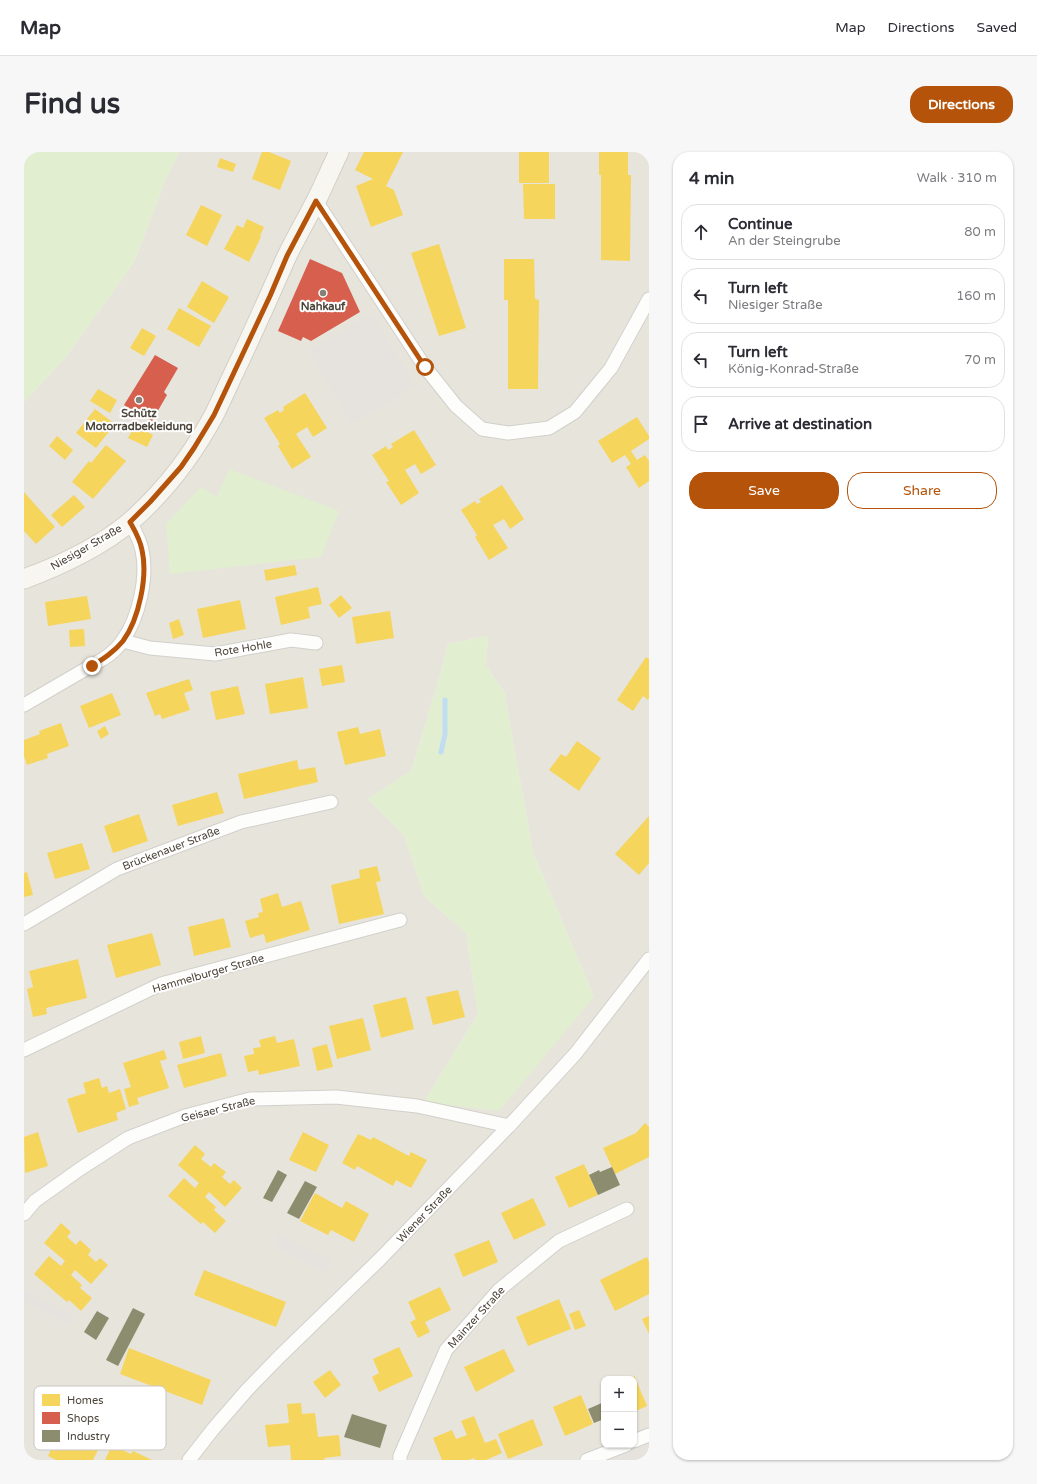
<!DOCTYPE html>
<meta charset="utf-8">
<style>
:root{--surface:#fff;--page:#f7f7f7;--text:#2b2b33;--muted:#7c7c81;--line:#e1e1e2;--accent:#b45309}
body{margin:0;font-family:"Varela Round",sans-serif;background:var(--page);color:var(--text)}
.controls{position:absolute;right:12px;bottom:12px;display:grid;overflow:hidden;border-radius:8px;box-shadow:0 1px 3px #0004}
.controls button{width:36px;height:36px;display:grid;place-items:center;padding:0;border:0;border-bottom:1px solid var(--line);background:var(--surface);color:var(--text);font:20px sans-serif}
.stop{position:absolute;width:12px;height:12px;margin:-9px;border:3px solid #b45309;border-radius:50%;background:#fff}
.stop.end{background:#b45309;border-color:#fff;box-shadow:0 1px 4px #0008}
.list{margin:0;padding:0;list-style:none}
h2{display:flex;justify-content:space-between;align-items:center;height:52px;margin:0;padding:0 16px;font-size:17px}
h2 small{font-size:13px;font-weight:400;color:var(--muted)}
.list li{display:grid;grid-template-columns:26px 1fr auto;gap:12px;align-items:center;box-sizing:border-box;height:56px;margin:0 8px 8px;padding:0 8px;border:1px solid var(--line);border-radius:16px}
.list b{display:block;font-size:15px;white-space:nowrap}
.list p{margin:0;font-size:13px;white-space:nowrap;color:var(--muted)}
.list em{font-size:13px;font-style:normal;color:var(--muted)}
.actions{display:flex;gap:8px;padding:12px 16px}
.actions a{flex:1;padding:9px 0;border:1px solid var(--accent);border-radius:16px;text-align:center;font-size:14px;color:var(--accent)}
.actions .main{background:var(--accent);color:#fff}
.icon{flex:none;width:22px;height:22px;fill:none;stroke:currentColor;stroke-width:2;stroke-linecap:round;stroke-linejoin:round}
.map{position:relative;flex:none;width:625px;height:1308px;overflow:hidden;border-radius:16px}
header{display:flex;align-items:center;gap:24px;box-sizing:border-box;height:56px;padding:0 20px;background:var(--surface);border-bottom:1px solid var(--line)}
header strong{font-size:19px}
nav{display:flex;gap:22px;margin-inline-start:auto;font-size:14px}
.intro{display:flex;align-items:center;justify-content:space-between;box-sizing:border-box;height:96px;padding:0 24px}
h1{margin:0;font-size:28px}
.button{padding:10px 18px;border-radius:16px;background:var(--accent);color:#fff;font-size:14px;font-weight:700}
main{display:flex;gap:24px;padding:0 24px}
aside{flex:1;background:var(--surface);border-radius:16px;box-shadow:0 1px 3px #0004}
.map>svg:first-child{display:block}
</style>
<header>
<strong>Map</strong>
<nav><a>Map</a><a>Directions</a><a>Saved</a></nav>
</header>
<div class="intro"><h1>Find us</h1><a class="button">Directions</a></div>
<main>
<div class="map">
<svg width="625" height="1308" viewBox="0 0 625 1308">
<rect width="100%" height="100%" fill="#f4f2ee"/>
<path fill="#e7e4dc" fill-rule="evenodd" d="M155,0H625V1308H0V250L41,206L110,110L141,29ZM464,484L462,514L480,540L509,700L570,845L400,950L454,862L442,781L400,744L380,683L344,647L387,619L413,534L424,492ZM580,1227H610V1293H580Z"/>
<g fill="#e1eecf">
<polygon points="0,0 155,0 141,29 110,110 41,206 0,250"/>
<polygon points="205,317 315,359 297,405 146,422 142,372 177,335 193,345"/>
<polygon points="464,484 462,514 480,540 509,700 570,845 475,959 400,950 454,862 442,781 400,744 380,683 344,647 387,619 413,534 424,492"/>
</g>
<g fill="#e6e3df">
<polygon points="348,161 391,234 328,272 284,199"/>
<polygon points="255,1081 309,1109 303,1120 249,1093"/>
<polygon points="0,1137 51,1163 46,1174 0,1151"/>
<polygon points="625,1292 625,1306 620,1308 582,1308"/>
</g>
<g fill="#f6d55c">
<polygon points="238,0 245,0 267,9 256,38 228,27"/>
<polygon points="340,0 379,0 362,34 370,38 379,63 347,75 332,34 349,27 331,18"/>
<rect x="495" y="0" width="30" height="31"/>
<polygon points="575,0 604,0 604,23 607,23 606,109 577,108 577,23 575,23"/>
<polygon points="196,6 212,12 209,20 193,15"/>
<polygon points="499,32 531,32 531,67 500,67"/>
<polygon points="177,53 198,63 183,94 162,83"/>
<polygon points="223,67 240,75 236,84 237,85 225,110 200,97 213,73 219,76"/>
<polygon points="415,92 442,176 415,184 387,101"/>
<polygon points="480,107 510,107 511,147 515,148 514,237 484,237 484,148 480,148"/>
<polygon points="178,129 205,145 190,171 163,155"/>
<polygon points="155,156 187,174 175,195 143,177"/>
<polygon points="118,176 132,184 120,204 106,196"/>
<polygon points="74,237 93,248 86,261 66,249"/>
<polygon points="281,241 303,276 289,285 283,275 272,282 287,305 268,317 254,294 256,292 240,266 254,258 256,261 260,258 259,255"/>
<polygon points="71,257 91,272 72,296 52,281"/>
<polygon points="613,265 625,284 625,287 607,299 613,308 621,303 625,309 625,329 615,336 602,315 607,312 601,303 588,311 574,289"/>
<polygon points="111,273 129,283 123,295 104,286"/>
<polygon points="390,278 412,313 397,322 391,312 381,318 395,341 377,353 362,330 365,329 348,303 362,294 364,298 369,295 367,292"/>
<polygon points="33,284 49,298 41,308 25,294"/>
<polygon points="82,293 102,309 69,347 48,330 65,309 67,311"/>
<polygon points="478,333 500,367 486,377 480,367 469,373 484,396 465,408 451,385 453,383 437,358 451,349 453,352 457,350 455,347"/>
<polygon points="0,340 31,375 12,392 0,379"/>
<polygon points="50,343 61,355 38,375 27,363"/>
<polygon points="271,413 273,423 242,429 240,418"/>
<polygon points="294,435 298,452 284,455 286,466 257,473 251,445"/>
<polygon points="317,443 328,456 315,466 305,453"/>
<polygon points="63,444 67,467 24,474 21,450"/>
<polygon points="216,448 222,477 179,486 173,457"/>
<polygon points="366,459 370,486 332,492 328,465"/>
<polygon points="155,467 160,483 149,487 145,471"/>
<polygon points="60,477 61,494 46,495 45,478"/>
<polygon points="622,505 625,507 625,546 624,548 619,544 609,559 593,548"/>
<polygon points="318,513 321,530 298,534 295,517"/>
<polygon points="279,525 284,556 246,562 241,532"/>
<polygon points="165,527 169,538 160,541 166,558 138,567 136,562 131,564 122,541"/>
<polygon points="214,534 221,562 192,568 186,540"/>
<polygon points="88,541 97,563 65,576 56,554"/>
<polygon points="37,571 45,594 23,602 24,606 3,613 0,604 0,588 16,582 15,579"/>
<polygon points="81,574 85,582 77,587 73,579"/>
<polygon points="334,575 336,582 356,577 362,604 321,613 313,580"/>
<polygon points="553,589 577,606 555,639 525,618 537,602 542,605"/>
<polygon points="273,608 275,618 291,615 294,630 220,647 214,622"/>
<polygon points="193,640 200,661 154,674 148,653"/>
<polygon points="115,662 124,689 89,701 80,674"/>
<polygon points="625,664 625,711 615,723 591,702"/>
<polygon points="58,691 66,717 31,727 23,701"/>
<polygon points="353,714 357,729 352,730 360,762 315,772 307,733 336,726 335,718"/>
<polygon points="3,720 9,743 0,745 0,721"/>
<polygon points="254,741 258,755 277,749 286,778 242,791 240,782 226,786 221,769 235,765 234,761 239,760 236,747"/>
<polygon points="200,766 207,795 170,804 164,775"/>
<polygon points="128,781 137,813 92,826 83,793"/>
<polygon points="54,807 63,846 22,856 23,862 9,865 3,837 9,835 5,819"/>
<polygon points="434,838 441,865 409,873 402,845"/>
<polygon points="382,845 390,877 357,886 349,853"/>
<polygon points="339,866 347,898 313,907 305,874"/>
<polygon points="177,884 181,901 159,907 155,890"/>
<polygon points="251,884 253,891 270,887 276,914 235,923 234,918 224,920 220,904 230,902 229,896 237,895 235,888"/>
<polygon points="303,892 309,915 293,919 288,896"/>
<polygon points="140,898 143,907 136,909 145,936 113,946 115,952 105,955 100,937 107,935 99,911"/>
<polygon points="197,901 203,924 160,936 153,913"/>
<polygon points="75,926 78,936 83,934 85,941 96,937 102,957 92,961 94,968 54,981 43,947 62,941 59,931"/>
<polygon points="621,971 625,975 625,1005 591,1022 579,996 612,981"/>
<polygon points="14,980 24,1014 1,1021 0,985"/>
<polygon points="279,980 305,993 292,1020 265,1008"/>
<polygon points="334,982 347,988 349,985 385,1004 387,1000 403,1008 387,1036 372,1028 369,1034 333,1014 331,1018 318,1011"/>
<polygon points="171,993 181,1002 177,1007 187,1015 190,1011 202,1020 198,1025 206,1032 210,1028 218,1036 201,1055 185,1040 181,1045 192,1055 190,1058 202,1069 191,1081 179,1070 177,1072 144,1044 160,1026 171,1036 175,1031 154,1013"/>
<polygon points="560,1012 574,1043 545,1056 531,1025"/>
<polygon points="291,1041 318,1056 322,1049 345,1062 330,1090 307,1078 304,1083 276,1069"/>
<polygon points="509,1046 522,1073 490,1088 477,1061"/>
<polygon points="37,1071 47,1080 43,1085 52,1093 56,1088 67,1098 64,1103 72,1110 76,1106 84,1113 67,1132 51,1118 47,1123 58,1133 56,1136 68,1146 57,1159 45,1148 43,1150 10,1122 25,1104 37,1114 41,1109 20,1091"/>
<polygon points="465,1088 474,1110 439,1125 430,1102"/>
<polygon points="623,1105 625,1110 625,1142 591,1159 576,1128"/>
<polygon points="180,1118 262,1150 252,1175 170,1143"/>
<polygon points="416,1135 427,1158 401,1170 406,1180 394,1186 386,1170 392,1167 384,1150"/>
<polygon points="535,1147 547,1177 504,1194 492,1165"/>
<polygon points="555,1158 562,1174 551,1178 545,1162"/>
<polygon points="625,1164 625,1182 618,1167"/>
<polygon points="375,1195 389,1224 355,1240 348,1225 355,1221 349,1207"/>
<polygon points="105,1196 187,1228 178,1253 96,1222"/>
<polygon points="480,1197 491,1219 452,1240 440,1215"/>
<polygon points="306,1218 317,1233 301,1246 289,1230"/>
<polygon points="610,1223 623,1254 610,1260 610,1227 604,1227 610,1225"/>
<polygon points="557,1243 569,1272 541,1284 529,1255"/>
<polygon points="277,1251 278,1262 291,1261 294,1285 315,1283 317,1304 300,1306 301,1308 267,1308 266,1293 244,1295 241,1273 265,1271 263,1252"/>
<polygon points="450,1264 461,1291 472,1287 478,1301 462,1308 451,1308 450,1306 445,1308 418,1308 409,1286 428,1278 432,1287 443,1283 437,1269"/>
<polygon points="509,1267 519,1293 484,1307 474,1282"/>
<polygon points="37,1276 55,1285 57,1280 78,1290 69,1308 32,1308 24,1304"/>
<polygon points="88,1293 107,1302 109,1299 128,1308 81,1308"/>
</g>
<g fill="#d6604d">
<polygon points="286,107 318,121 336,160 287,189 279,185 277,189 254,179"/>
<polygon points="131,203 154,216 140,240 143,243 128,269 100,253"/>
</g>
<g fill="#8c8c6e">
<polygon points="588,1015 596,1033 574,1043 565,1023 575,1018 576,1020"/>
<polygon points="254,1018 263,1023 248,1050 239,1046"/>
<polygon points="281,1029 293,1035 275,1067 263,1061"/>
<polygon points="109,1156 121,1162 94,1214 82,1208"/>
<polygon points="73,1159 85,1166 72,1188 60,1180"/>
<polygon points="580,1250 580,1267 570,1271 564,1257"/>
<polygon points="328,1262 363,1273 356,1296 320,1285"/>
</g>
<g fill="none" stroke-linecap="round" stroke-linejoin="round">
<polyline stroke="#c0ddf1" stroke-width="5" points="417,600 421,582 421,548"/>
<g stroke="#d2d0cb" stroke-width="15">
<g id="minor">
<polyline points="292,49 401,215 432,254 458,277 484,281 525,276 551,260 587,216 625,147"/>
<polyline points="99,489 126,496 191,502 267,488 292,491"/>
<path d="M0,553L79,507C87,502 94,496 99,488C115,465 124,425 118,398C116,388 111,379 106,370"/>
<polyline points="0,772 93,717 217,670 307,650"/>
<polyline points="0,898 137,832 376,768"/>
<polyline points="0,1062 11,1049 56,1017 104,986 161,964 226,947 312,945 393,954 485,974"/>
<polyline points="610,1289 625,1283"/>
<polyline points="165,1308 190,1276 223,1238 255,1205 355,1108 485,974 552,901 625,807"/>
<polyline points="376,1308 376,1304 422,1198 475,1138 535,1089 603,1057"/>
<polyline points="563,1308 602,1293"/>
</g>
</g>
<g stroke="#d3cfc5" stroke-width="21">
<path id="secondary" d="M0,427C35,414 77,394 106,370C140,340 169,302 190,263C199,245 207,226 216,208C232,174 247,140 262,106C271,87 282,68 292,49C300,33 307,16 315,0"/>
</g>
<use href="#minor" stroke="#fdfdfc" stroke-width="13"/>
<use href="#secondary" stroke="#f7f6f1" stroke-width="19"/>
</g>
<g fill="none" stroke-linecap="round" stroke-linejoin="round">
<path stroke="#b45309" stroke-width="5" d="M68,514C79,507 90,500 99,489C115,467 124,424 118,398C116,387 111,379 106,370L126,350L157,315L170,296L190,263L246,144L263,104L292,49L401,215"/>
</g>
<g fill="#868178" stroke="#fff" stroke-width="1.5">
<circle cx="299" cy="141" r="4"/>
<circle cx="115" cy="248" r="4"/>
</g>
<g text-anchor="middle" stroke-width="4" stroke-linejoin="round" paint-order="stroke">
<g font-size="11" font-weight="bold" fill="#4b4439" stroke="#fff">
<text x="299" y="158">Nahkauf</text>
<text x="115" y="265">Schütz<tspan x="115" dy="13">Motorradbekleidung</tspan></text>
</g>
<g font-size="11" fill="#4b4439" stroke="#fff">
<text transform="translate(62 395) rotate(-30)" y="4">Niesiger Straße</text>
<text transform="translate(219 496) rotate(-9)" y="4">Rote Hohle</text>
<text transform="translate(147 696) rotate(-21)" y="4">Brückenauer Straße</text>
<text transform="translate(184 821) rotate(-16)" y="4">Hammelburger Straße</text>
<text transform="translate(194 957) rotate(-14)" y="4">Geisaer Straße</text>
<text transform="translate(400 1062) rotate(-46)" y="4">Wiener Straße</text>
<text transform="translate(452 1165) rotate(-48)" y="4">Mainzer Straße</text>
</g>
</g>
<rect x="10" y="1234" width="132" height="64" rx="6" fill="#fff" stroke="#c9c7c4" stroke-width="1"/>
<rect x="18" y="1242" width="18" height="12" fill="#f6d55c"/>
<rect x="18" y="1260" width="18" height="12" fill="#d6604d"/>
<rect x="18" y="1278" width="18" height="12" fill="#8c8c6e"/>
<g font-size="11" fill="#4b4439">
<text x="43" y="1252">Homes</text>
<text x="43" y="1270">Shops</text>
<text x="43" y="1288">Industry</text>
</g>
</svg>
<div class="controls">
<button>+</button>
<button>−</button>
</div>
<div class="stop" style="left:401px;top:215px"></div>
<div class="stop end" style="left:68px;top:514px"></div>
</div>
<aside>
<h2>4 min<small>Walk · 310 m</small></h2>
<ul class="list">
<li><svg class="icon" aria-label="ahead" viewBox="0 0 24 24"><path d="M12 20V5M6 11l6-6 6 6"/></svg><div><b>Continue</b><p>An der Steingrube</p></div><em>80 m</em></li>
<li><svg class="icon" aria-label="left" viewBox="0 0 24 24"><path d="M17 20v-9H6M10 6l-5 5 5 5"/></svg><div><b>Turn left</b><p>Niesiger Straße</p></div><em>160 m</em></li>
<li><svg class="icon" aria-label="left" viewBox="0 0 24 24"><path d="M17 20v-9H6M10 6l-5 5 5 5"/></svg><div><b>Turn left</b><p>König-Konrad-Straße</p></div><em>70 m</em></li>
<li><svg class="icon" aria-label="arrive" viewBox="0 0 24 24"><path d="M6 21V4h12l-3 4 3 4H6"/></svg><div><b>Arrive at destination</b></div></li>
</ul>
<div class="actions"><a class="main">Save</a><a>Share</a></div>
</aside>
</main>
